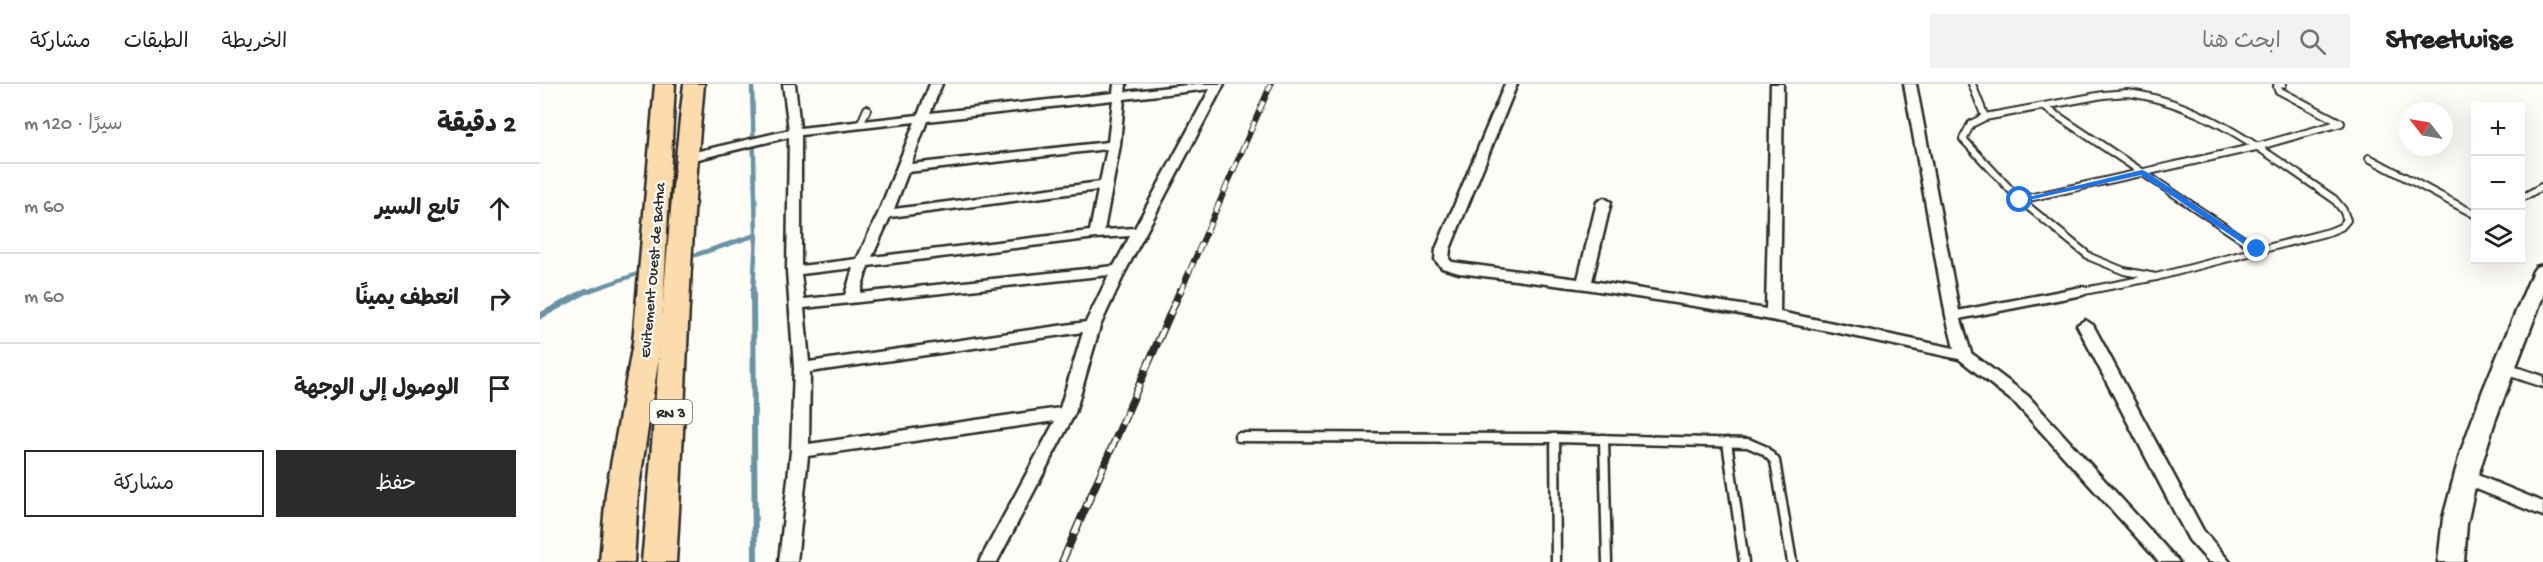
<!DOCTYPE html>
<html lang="ar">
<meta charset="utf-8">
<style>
:root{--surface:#fff;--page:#f2f2f2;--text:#222;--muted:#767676;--line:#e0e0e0;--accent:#2b2b2b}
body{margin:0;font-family:"Gochi Hand","Playpen Sans Arabic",sans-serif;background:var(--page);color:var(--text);direction:rtl}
.controls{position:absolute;right:18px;top:18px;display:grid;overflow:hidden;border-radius:0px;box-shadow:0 6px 24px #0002}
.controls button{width:54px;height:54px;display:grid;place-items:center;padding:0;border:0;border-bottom:2px solid var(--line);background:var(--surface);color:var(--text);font:30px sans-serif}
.compass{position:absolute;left:1859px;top:18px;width:54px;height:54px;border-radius:50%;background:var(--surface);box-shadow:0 6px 24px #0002;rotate:301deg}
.stop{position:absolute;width:18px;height:18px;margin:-14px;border:4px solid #1a73e8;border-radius:50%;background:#fff}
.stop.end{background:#1a73e8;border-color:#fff;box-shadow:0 2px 6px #0008}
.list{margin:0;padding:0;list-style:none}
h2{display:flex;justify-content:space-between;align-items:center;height:78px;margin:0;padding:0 24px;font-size:26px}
h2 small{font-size:20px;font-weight:400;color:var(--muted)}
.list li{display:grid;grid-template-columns:39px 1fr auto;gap:18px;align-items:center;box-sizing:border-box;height:90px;padding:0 24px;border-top:2px solid var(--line)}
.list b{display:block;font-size:22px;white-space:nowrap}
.list em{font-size:20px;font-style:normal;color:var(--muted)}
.actions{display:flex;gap:12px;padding:18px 24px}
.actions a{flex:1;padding:14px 0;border:2px solid var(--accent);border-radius:0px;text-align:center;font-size:21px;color:var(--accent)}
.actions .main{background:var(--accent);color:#fff}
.icon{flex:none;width:33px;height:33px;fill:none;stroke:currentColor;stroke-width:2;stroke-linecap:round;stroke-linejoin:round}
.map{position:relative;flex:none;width:2003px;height:478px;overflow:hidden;direction:ltr}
header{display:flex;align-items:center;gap:36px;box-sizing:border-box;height:84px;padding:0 30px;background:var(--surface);border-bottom:2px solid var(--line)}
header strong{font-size:28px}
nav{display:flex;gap:33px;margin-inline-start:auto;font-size:21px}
.search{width:420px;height:54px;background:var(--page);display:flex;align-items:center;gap:15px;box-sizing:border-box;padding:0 21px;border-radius:0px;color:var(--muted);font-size:22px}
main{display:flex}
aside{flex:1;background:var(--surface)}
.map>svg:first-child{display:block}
</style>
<header>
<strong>Streetwise</strong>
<div class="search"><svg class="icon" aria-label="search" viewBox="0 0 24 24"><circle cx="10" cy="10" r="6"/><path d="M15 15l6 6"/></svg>ابحث هنا</div>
<nav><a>الخريطة</a><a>الطبقات</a><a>مشاركة</a></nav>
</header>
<main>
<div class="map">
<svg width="2003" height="478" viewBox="0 0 2003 478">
<rect width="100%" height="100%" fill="#fdfcf7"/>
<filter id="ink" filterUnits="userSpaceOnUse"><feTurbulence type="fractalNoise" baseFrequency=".0167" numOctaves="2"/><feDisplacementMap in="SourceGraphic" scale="12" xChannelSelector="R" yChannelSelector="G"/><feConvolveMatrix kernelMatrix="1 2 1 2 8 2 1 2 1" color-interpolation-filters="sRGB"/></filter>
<g filter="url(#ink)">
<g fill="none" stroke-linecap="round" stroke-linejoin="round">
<g stroke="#6b94a6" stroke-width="4.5">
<polyline points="212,0 216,151 213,209"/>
<polyline points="146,174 216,151"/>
<polyline points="43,209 106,187"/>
</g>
<g stroke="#6b94a6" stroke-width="6">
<polyline points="213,207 215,478"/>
<polyline points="0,232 46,207"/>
</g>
<g stroke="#2b2b2b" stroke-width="10">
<g id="lane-far1">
<polyline points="1432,0 1445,33"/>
<path d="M1588,9C1666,19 1730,72 1794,115L1803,126L1807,136L1801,143L1789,148L1616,193L1584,187L1550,173L1480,116L1423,55L1431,40L1445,33L1563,11Z"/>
<polyline points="1506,24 1717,165"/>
<polyline points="321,39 327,25"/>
<polyline points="1829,74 1936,131"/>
<polyline points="1980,115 2003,102"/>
<polyline points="1480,116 1716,63 1801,39 1738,6 1737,2 1743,0"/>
<polyline points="1534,209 1616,193"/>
</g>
</g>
<g stroke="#2b2b2b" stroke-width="13">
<g id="lane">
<polyline points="1413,232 1542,207"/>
<polyline points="699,353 1015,354 1208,359 1224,366 1235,377 1252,478"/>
<polyline points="1015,354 1016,478"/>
<polyline points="1064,355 1067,478"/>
<polyline points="1187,358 1204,478"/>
</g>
</g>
<g stroke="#2b2b2b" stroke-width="5">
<g id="street">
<path d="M243,0H255L260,44L378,31L390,0H402L390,29L573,9L574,0H586L585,8L656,0H684L586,186L560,242L535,329L457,478H439L515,337L268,372L257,478H239L251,367L254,284L247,187L249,53L146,78L140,74L142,71L249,46ZM670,5L595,144L564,146L580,61L584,15ZM573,16L568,58L371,80L387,37ZM375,38L338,130L317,175L261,182V51ZM567,65L560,98L354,125L368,88ZM558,106L550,147L332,173L350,133ZM590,152L574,182L320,209L328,182L556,154ZM313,184L305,211L264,215L261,190ZM569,191L546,238L269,278L264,224ZM543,248L520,324L269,360L270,288Z"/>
<polygon points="965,0 977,0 910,165 909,175 912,178 1038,195 1057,118 1064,114 1071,118 1052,197 1226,225 1231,0 1243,0 1240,228 1414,264 1406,232 1364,0 1376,0 1420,232 1431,269 1488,312 1639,478 1619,478 1476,320 1419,275 1299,249 1173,225 1046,205 919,189 902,184 895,176 896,165"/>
<polygon points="1545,236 1553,241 1663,446 1690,478 1669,478 1649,456 1537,241"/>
<polygon points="1964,279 2003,292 2003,303 1958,288 1956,284 1958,280"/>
<polygon points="1925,386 2003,418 2003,432 1919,398 1916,393 1919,388"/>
</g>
</g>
<g stroke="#2b2b2b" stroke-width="5">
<polygon id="secondary" points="2003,181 2003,212 1955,337 1936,398 1927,440 1924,478 1898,478 1903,434 1921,367 1943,306 1993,187 1996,183"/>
</g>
<g stroke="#2b2b2b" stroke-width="5">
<g id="highway">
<polygon points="115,0 135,0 121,259 98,409 94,478 60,478 66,409 93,259"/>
<path d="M144,0H164C149,159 146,319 136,478H102C117,319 125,159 144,0Z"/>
</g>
</g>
<use href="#lane-far1" stroke="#fdfcf7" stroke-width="6"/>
<use href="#lane" stroke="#fdfcf7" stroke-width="8"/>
<use href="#street" fill="#fdfcf7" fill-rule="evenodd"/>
<use href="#secondary" fill="#fdfcf7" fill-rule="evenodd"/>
<use href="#highway" fill="#fcdcac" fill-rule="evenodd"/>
<g stroke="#2b2b2b" stroke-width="6">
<polyline id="rail-far1" points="640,209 731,0"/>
</g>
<g stroke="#2b2b2b" stroke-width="8">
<polyline id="rail" points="522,478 640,207"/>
</g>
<use href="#rail-far1" stroke="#fdfcf7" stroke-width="4" stroke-dasharray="11" stroke-linecap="butt"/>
<use href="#rail" stroke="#fdfcf7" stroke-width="5" stroke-dasharray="15" stroke-linecap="butt"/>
</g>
</g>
<polygon fill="#1a73e8" points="1602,86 1605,87 1721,165 1714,167 1601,91 1480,118 1476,116"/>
<g text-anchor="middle" stroke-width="4.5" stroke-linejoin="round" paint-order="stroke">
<rect fill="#fdfcf7" stroke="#6a6a68" stroke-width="1.5" x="110" y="316" width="42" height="24" rx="4.5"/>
<g font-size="15" font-weight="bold" fill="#2b2b2b">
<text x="131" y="333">RN 3</text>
</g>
<g font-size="16" fill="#2b2b2b" stroke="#fdfcf7">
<text transform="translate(111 186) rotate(-85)" y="6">Evitement Ouest de Batna</text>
</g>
</g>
</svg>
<div class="controls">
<button>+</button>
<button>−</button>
<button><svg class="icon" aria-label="layers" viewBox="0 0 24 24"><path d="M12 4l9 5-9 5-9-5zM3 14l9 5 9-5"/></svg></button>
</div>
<svg class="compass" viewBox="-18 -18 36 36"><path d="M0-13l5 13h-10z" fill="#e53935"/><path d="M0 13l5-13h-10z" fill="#767676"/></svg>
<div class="stop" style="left:1480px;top:116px"></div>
<div class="stop end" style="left:1717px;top:165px"></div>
</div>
<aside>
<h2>2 دقيقة<small>سيرًا · 120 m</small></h2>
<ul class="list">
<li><svg class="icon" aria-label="ahead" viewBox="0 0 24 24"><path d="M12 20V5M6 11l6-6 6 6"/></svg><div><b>تابع السير</b></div><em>60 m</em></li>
<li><svg class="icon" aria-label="right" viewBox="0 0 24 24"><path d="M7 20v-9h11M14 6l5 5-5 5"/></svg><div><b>انعطف يمينًا</b></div><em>60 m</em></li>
<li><svg class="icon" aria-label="arrive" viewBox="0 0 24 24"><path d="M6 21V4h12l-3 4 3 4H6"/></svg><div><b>الوصول إلى الوجهة</b></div></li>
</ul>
<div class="actions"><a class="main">حفظ</a><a>مشاركة</a></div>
</aside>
</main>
